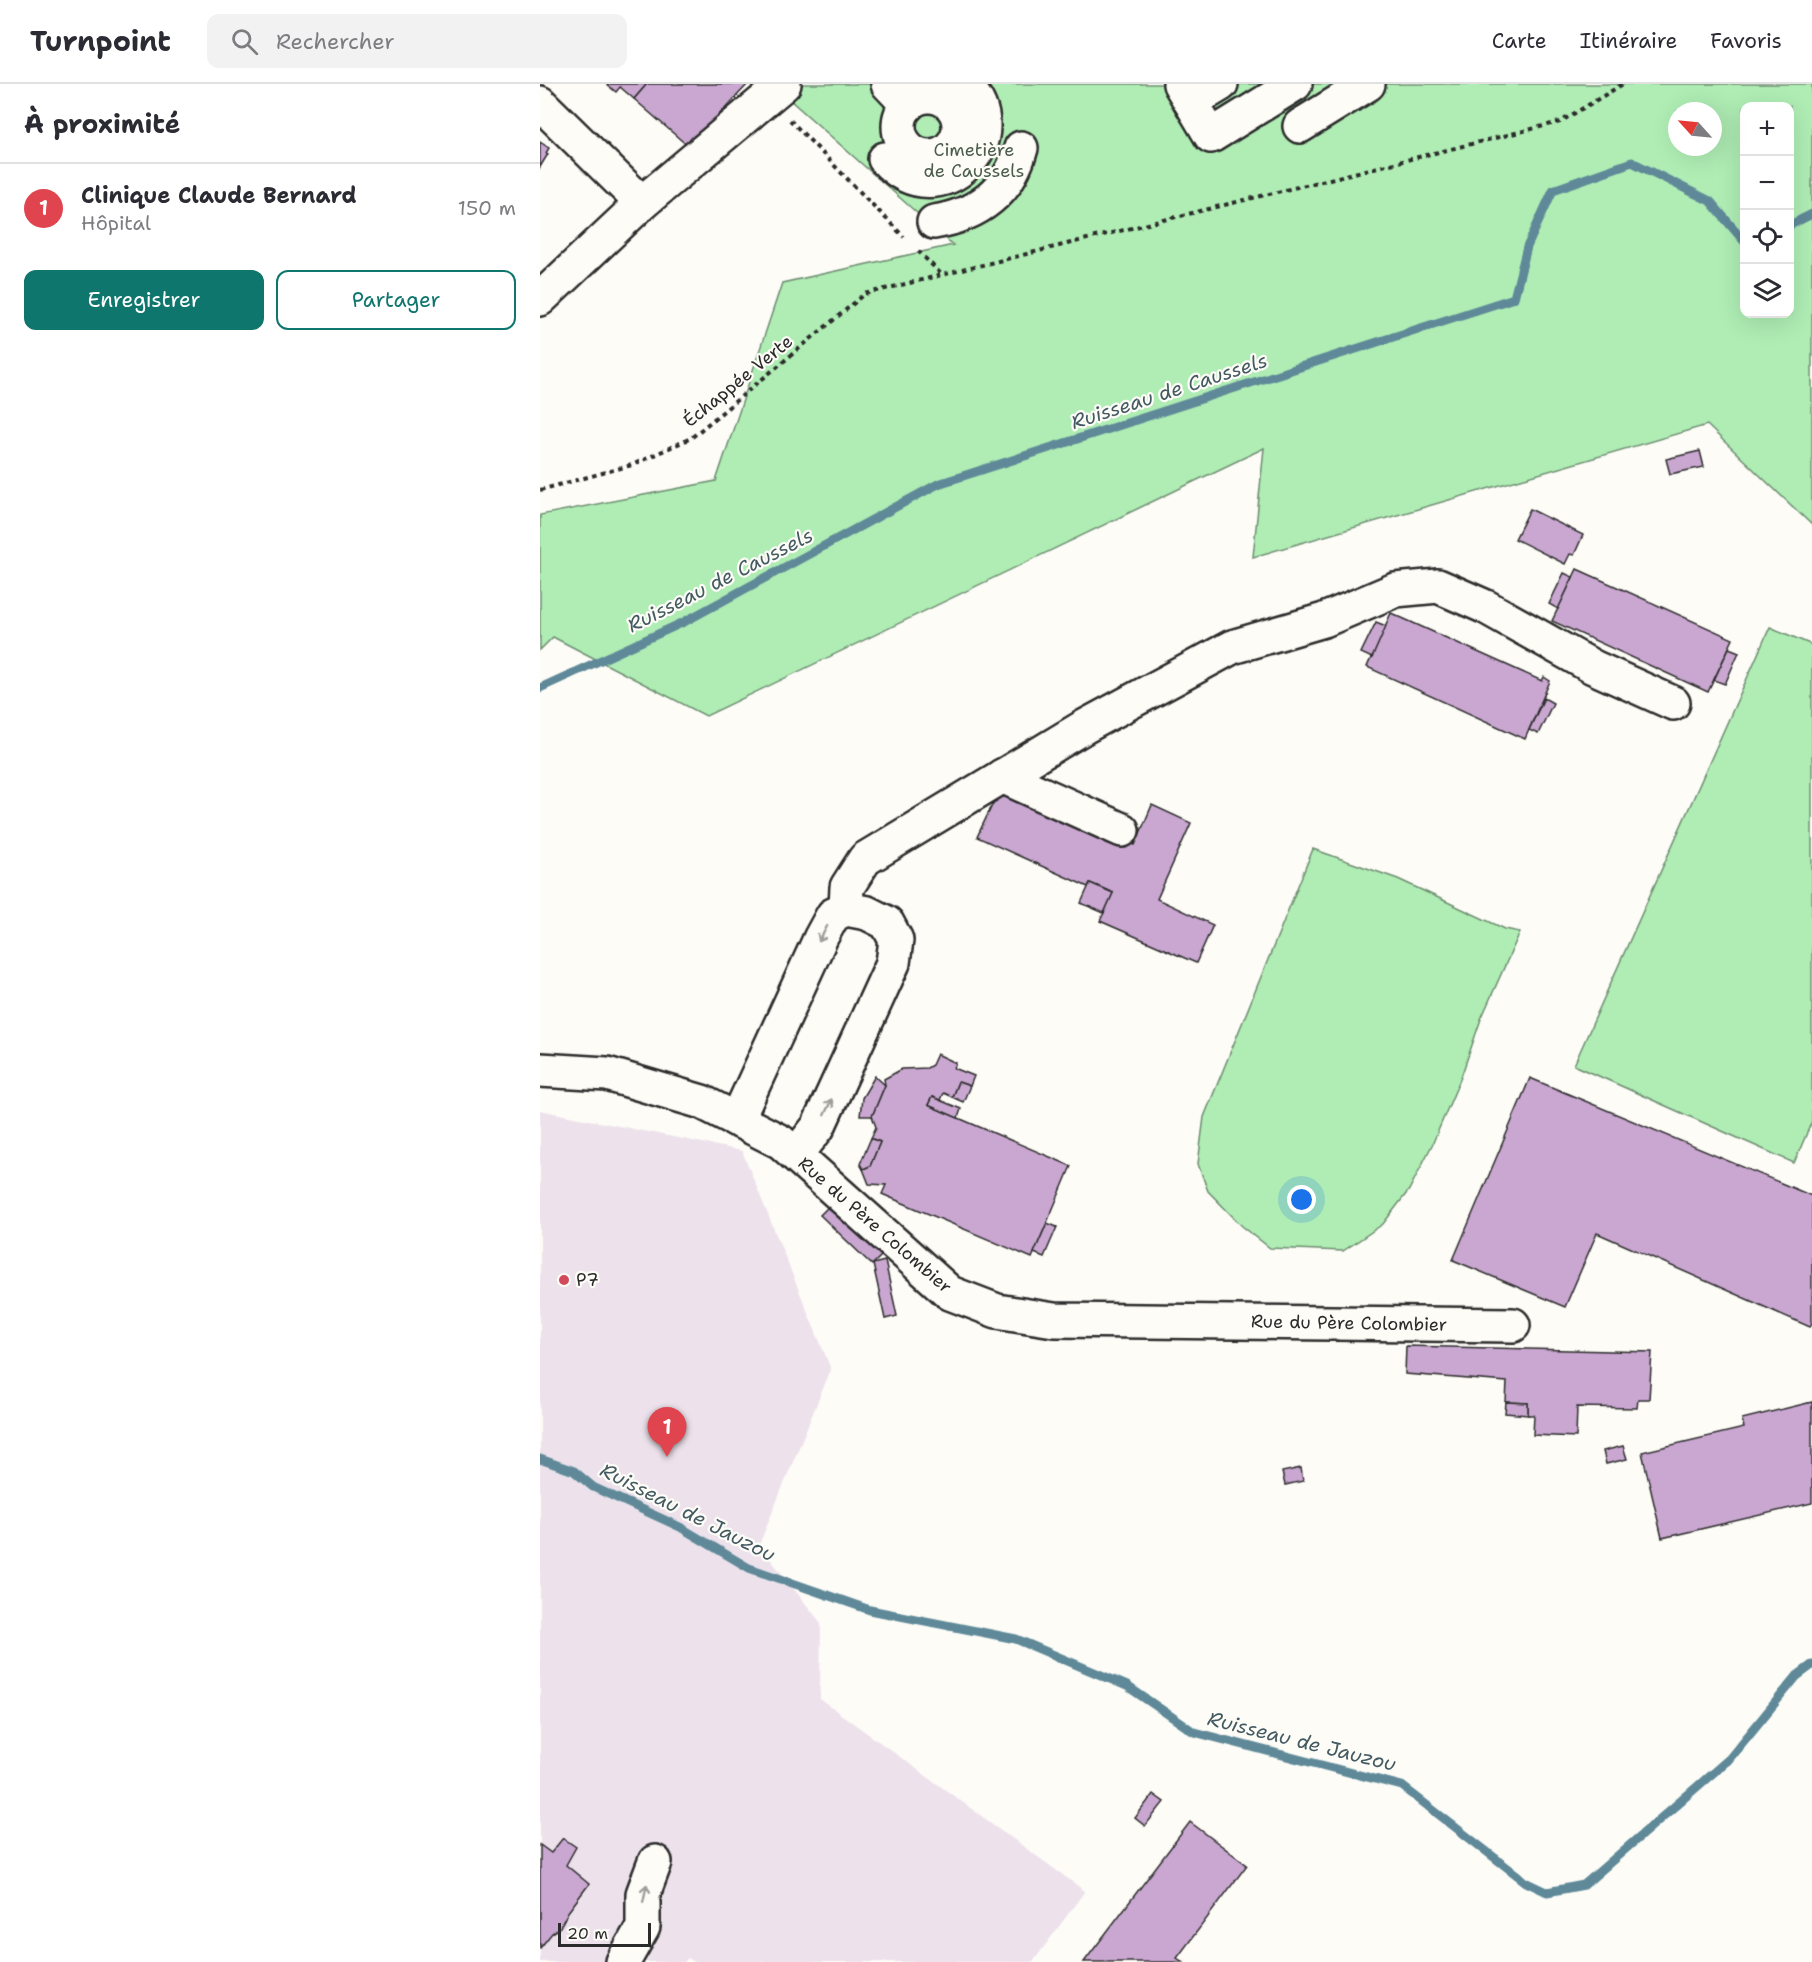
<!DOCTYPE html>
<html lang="fr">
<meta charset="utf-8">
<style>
:root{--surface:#fff;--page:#f2f2f3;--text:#2b2b33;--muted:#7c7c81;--line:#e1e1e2;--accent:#0f766e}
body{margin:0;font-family:"Shantell Sans",sans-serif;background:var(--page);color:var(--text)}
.controls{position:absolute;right:18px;top:18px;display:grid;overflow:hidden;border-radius:12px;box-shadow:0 6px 24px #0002}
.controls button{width:54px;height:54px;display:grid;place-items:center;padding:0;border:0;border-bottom:2px solid var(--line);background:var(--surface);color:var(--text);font:30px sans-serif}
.compass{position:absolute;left:1128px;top:18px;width:54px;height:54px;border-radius:50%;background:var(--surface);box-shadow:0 6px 24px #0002;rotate:297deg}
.scale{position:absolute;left:18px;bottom:15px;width:93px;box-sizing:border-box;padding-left:6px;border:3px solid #2b2b2b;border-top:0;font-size:16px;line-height:21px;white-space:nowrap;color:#2b2b2b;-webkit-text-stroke:4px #fdfcf7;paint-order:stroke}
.you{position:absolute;left:762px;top:1116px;width:21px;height:21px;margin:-15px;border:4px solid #fff;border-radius:50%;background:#1a73e8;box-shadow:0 0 0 9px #1a73e833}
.badge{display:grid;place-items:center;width:39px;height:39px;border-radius:50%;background:var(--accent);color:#fff;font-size:20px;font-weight:700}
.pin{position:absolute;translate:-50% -50px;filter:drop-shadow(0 2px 3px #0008)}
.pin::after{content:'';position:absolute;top:32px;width:21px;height:18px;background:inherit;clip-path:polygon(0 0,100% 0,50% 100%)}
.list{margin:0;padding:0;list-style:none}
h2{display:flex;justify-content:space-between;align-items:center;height:78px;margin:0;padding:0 24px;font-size:26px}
h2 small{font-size:20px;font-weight:400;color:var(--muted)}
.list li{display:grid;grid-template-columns:39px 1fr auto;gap:18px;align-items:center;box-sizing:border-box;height:90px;padding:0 24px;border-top:2px solid var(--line)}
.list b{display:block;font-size:22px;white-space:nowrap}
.list p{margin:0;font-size:20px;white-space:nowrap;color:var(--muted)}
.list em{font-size:20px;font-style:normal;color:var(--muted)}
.actions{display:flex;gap:12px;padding:18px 24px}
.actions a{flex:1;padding:14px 0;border:2px solid var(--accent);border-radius:12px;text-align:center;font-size:21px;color:var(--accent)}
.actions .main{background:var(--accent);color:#fff}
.icon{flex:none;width:33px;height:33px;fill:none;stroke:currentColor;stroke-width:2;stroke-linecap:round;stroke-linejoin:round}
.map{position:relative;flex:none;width:1272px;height:1878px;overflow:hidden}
header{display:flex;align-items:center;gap:36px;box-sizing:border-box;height:84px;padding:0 30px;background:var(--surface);border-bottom:2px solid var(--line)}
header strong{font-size:28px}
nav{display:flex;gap:33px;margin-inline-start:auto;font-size:21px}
.search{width:420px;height:54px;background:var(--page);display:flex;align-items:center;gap:15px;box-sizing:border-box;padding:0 21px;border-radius:12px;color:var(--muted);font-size:22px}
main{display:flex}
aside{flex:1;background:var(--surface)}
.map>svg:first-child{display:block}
</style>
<header>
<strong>Turnpoint</strong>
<div class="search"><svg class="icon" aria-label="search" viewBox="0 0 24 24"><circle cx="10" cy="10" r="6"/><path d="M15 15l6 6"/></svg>Rechercher</div>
<nav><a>Carte</a><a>Itinéraire</a><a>Favoris</a></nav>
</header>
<main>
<aside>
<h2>À proximité<small></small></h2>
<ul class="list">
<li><span class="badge" style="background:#e0444e">1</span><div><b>Clinique Claude Bernard</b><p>Hôpital</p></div><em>150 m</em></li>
</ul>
<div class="actions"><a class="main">Enregistrer</a><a>Partager</a></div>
</aside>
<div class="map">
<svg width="1272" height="1878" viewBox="0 0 1272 1878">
<rect width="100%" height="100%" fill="#fdfcf7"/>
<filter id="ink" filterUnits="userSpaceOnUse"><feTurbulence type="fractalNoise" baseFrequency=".0167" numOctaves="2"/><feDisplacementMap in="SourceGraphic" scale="12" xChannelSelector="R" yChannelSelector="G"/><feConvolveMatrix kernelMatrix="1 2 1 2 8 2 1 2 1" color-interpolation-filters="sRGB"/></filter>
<g filter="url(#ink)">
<polygon fill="#ede2ec" points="0,1026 202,1067 291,1285 219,1461 281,1539 280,1615 545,1807 493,1878 154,1878 148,1874 144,1878 0,1878"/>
<g fill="#afedb4" stroke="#6d8c70" stroke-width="1.5" fill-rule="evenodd">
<path d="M232,0H1272V441L1167,341L713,473L724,364L166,632L13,553L0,566V431L176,397L242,199L413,161ZM1204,22H1250V230H1204ZM1137,27H1173V63H1137Z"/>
<polygon points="1230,543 1272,561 1272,1037 1254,1079 1034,981"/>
<polygon points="773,765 858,795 965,845 980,848 941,935 921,993 892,1061 869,1106 843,1140 803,1167 730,1164 702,1142 668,1107 658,1080 664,1033"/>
</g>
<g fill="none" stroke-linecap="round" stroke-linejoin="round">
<g stroke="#5e8998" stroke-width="9">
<polyline points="1250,141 1272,130"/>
<polyline points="0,604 144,538 398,400 974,214 987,163 1013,106 1092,78 1170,117 1204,157"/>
<polyline points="0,1375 34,1387 53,1403 140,1443 209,1484 330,1526 476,1555 587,1602 654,1648 862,1702 986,1798 1007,1808 1044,1801 1189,1675 1257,1592 1272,1581"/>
</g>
</g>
<g fill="#c9a7d1" stroke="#2b2b2b" stroke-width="1.5">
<polygon points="66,0 107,0 94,15 80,3 76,8"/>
<polygon points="107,0 208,0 149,63 94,15"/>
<polygon points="0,58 9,64 6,69 8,70 0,83"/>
<polygon points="1160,367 1164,383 1130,390 1126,375"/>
<polygon points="990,425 1043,451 1034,471 1030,470 1025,480 975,455"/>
<polygon points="1037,485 1193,555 1168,608 1012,537"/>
<polygon points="1024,489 1033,493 1018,525 1009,520"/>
<polygon points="851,529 1002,597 1004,593 1010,597 985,655 827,583"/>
<polygon points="836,538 846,542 832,574 821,569"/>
<polygon points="1189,564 1199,568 1185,600 1174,596"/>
<polygon points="1004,614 1013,619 998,650 989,646"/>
<polygon points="458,709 569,760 573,752 595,761 612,721 651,739 617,815 673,841 656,879 560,837 573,809 550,799 548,803 437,753"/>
<polygon points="550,799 573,809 564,829 541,819"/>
<polygon points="397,970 416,979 414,984 434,992 430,1002 418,998 412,1013 403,1009 400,1016 392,1013 388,1021 531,1082 492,1174 342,1110 346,1101 329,1100 323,1085 330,1082 340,1058 331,1054 336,1043 332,1032 345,1001 344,995 362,985 387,984 392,981"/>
<polygon points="335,992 345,1001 332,1032 320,1032 322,1014"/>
<polygon points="990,994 1272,1112 1272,1238 1270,1243 1057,1149 1025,1223 913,1176"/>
<polygon points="418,998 430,1002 423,1018 412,1013"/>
<polygon points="392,1013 421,1025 418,1034 388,1021"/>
<polygon points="331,1054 340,1058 330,1082 323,1085 320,1080"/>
<polygon points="291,1120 343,1170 332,1181 280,1131"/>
<polygon points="507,1139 517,1143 504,1173 494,1169"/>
<polygon points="345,1177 357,1232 345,1235 333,1180"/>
<polygon points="866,1262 1112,1268 1109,1315 1098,1315 1097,1324 1037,1323 1036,1353 993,1351 994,1331 988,1331 988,1319 966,1318 967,1298 865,1290"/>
<polygon points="966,1318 988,1319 988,1331 965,1329"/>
<polygon points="1272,1318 1272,1419 1122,1454 1102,1368 1204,1344 1202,1335"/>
<polygon points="1083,1362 1087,1375 1066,1380 1063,1367"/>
<polygon points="761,1384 763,1397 745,1401 742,1388"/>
<polygon points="613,1710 624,1718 605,1742 595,1734"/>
<polygon points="650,1738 707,1781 637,1874 643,1878 544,1878"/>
<polygon points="23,1754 36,1763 26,1781 49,1800 28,1828 19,1845 12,1849 0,1864 0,1761 11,1769"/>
</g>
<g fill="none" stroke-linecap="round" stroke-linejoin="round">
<g stroke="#2b2b2b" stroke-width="38">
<g id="minor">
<polyline points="348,0 368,21"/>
<polyline points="640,0 671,52 755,0"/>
<circle cx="389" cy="42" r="30"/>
<polyline points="651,18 681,0"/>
<polyline points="0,19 102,119"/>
<polyline points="760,42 828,0"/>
<path d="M345,75C400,136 481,53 423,0"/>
<path d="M394,138C438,131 469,108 481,64"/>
<polyline points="0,215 102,119 244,0"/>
<polyline points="462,692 582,746"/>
<polyline points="306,825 307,803 325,775 544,643 692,563 784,536 855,506 898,502 946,523 1053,583 1133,619"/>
<polyline points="0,986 67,990 162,1018 241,1058 410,1209 457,1227 514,1236 973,1241"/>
<polyline points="197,1036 281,853 293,831 306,825 327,829 347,839 356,856 353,879 278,1043 256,1071"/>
<polyline points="83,1878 103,1843 103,1810 115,1778"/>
</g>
</g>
<g stroke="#2b2b2b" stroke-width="4" stroke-dasharray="4.5 4.5" stroke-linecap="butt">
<polyline points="250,36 364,153"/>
<polyline points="378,167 402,191"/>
<polyline points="0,406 92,381 151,354 325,210 1020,38 1083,0"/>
</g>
<use href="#minor" stroke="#fdfcf7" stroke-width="33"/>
</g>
<defs><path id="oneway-shaft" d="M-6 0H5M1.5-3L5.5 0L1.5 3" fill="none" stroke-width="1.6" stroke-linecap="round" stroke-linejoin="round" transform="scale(1.5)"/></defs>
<g stroke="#9e9e9b">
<use href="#oneway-shaft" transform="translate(283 850) rotate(118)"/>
<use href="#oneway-shaft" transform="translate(288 1023) rotate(-65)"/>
<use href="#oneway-shaft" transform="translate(105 1809) rotate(-78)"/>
</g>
</g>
<circle fill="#d1495b" stroke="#fdfcf7" stroke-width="2" cx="24" cy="1196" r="6"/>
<g text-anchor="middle" stroke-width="4.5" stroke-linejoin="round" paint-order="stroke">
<g font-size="18" fill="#4c5c4d" stroke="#fdfcf7">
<text x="434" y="72">Cimetière<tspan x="434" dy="21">de Caussels</tspan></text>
</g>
<g font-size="18" fill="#2b2b2b" stroke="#fdfcf7">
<text transform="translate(198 297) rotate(-39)" y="6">Échappée Verte</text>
<text transform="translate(335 1141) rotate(41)" y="6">Rue du Père Colombier</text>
<text transform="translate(809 1239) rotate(1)" y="6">Rue du Père Colombier</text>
</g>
<g font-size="18" fill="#2b2b2b" stroke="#fdfcf7" text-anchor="start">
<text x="36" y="1202">P7</text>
</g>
<g font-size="20" font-style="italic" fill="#445a62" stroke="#fdfcf7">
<text transform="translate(629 307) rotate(-18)" y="7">Ruisseau de Caussels</text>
<text transform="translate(180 496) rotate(-27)" y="7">Ruisseau de Caussels</text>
<text transform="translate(148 1428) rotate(27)" y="7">Ruisseau de Jauzou</text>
<text transform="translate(762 1657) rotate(14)" y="7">Ruisseau de Jauzou</text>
</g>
</g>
</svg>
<div class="controls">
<button>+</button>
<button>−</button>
<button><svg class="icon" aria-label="locate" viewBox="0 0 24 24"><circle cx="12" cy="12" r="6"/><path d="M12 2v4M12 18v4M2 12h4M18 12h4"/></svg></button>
<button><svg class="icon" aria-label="layers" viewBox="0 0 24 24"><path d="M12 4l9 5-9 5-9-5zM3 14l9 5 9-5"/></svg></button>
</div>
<svg class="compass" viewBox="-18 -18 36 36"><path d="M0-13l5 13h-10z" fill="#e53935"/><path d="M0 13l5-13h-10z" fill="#7c7c81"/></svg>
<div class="scale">20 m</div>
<div class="you"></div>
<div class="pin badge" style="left:127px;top:1373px;background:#e0444e">1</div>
</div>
</main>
